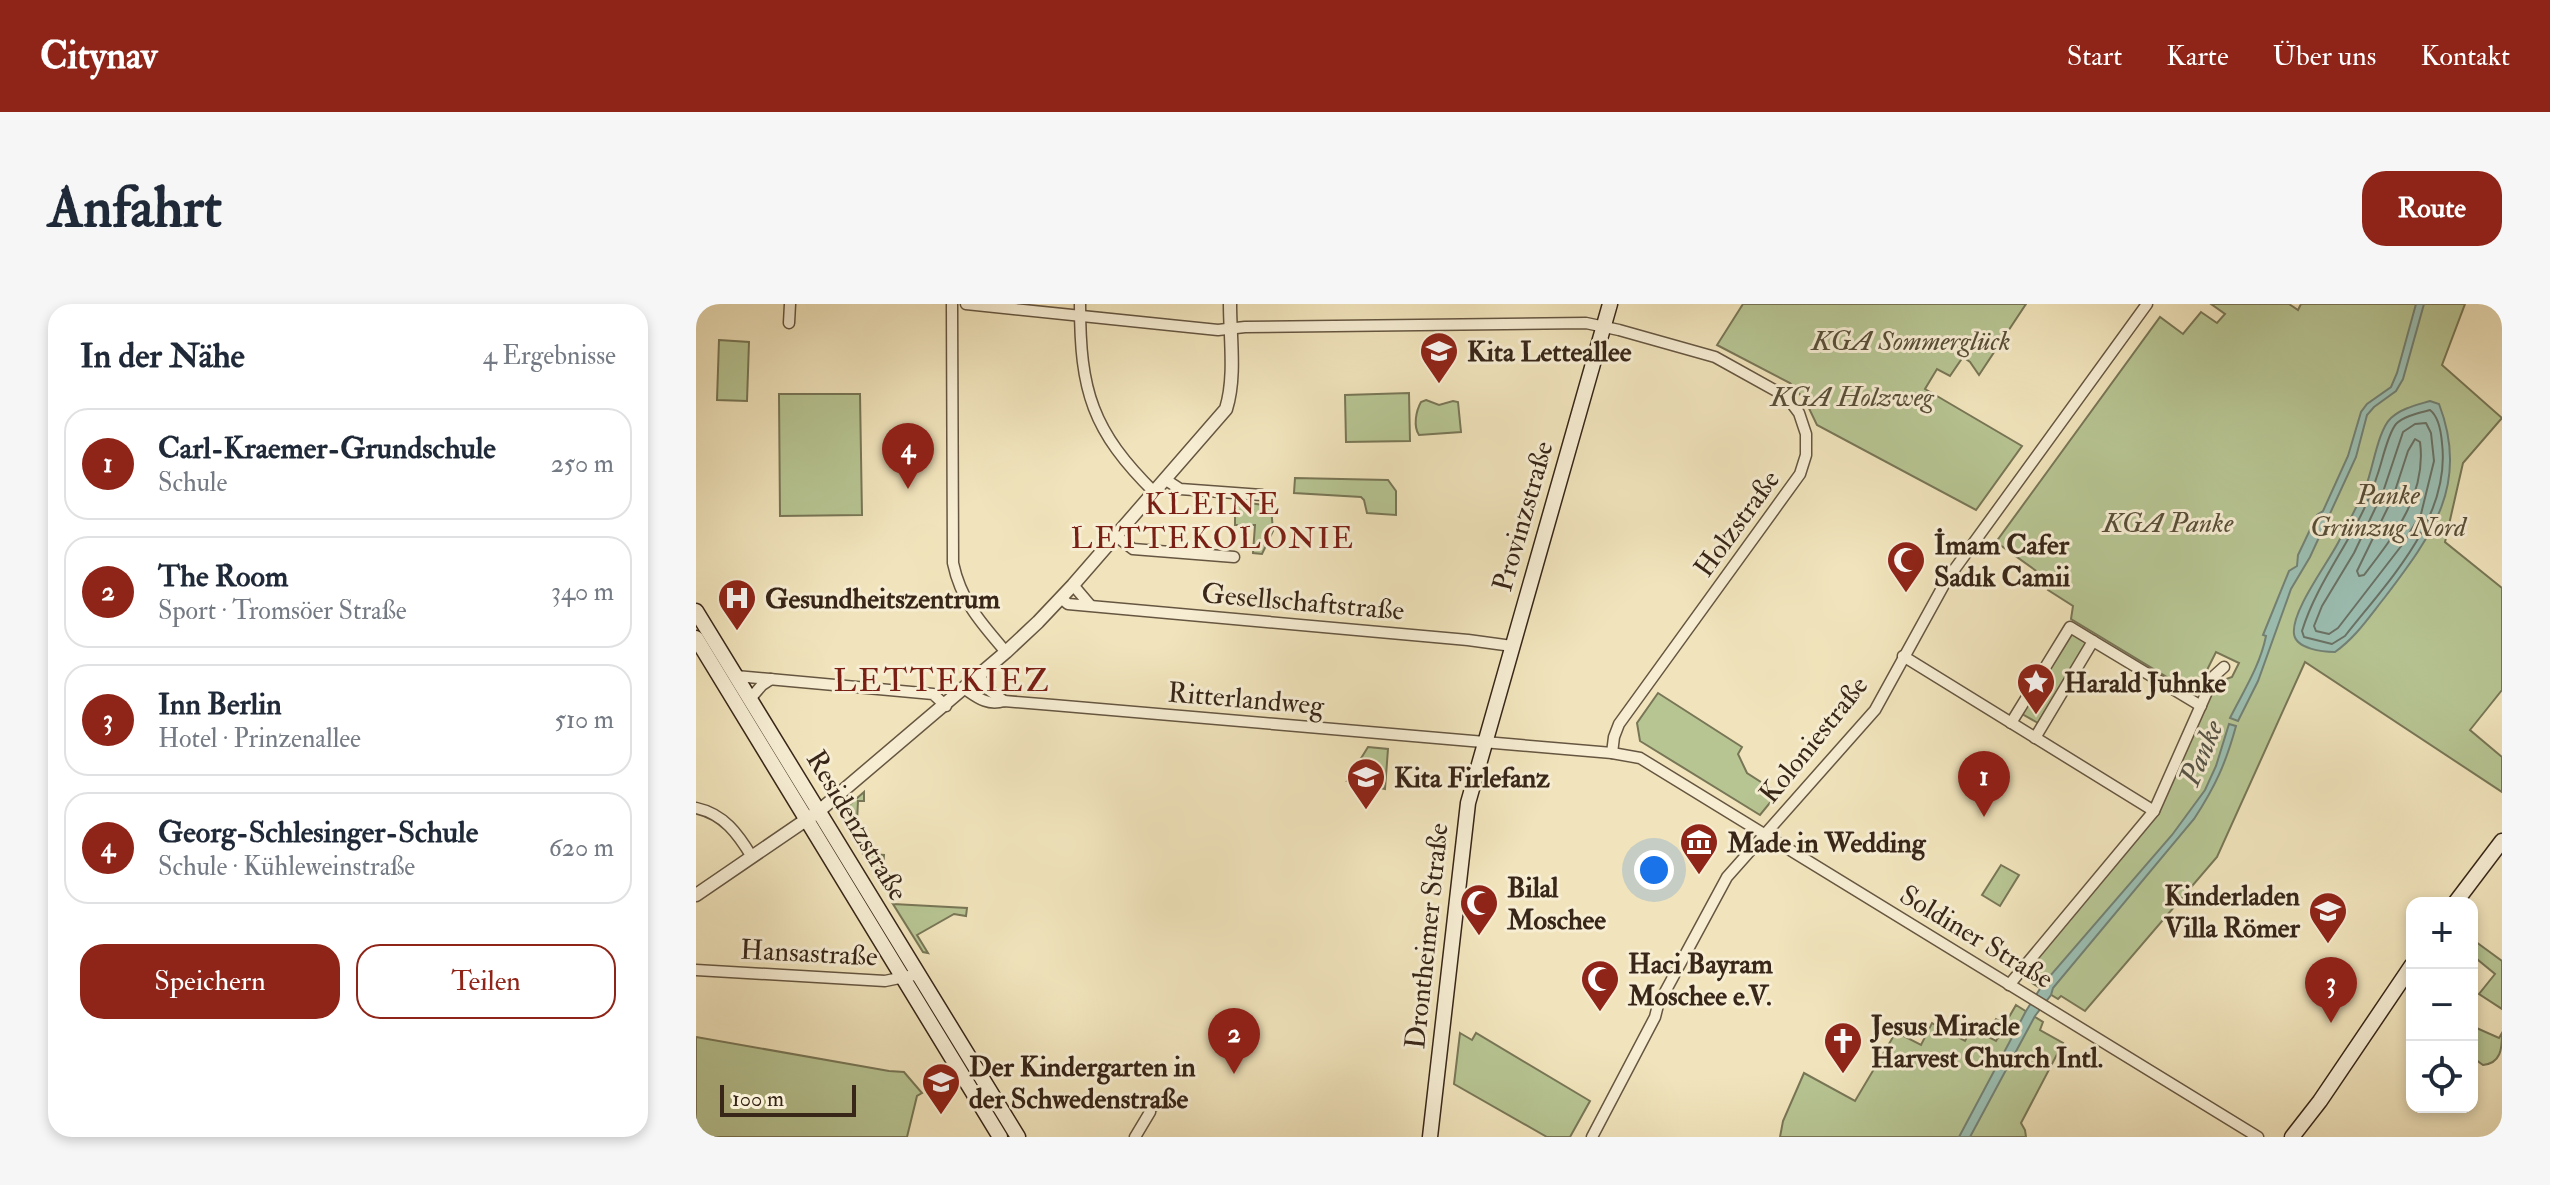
<!DOCTYPE html>
<html lang="de">
<meta charset="utf-8">
<style>
:root{--surface:#fff;--page:#f6f6f7;--text:#1f2937;--muted:#747a83;--line:#e0e1e3;--accent:#8f2418}
body{margin:0;font-family:"IM FELL Double Pica",serif;background:var(--page);color:var(--text)}
.controls{position:absolute;right:24px;bottom:24px;display:grid;overflow:hidden;border-radius:16px;box-shadow:0 4px 12px #0003}
.controls button{width:72px;height:72px;display:grid;place-items:center;padding:0;border:0;border-bottom:2px solid var(--line);background:var(--surface);color:var(--text);font:40px sans-serif}
.scale{position:absolute;left:24px;bottom:20px;width:136px;box-sizing:border-box;padding-left:8px;border:4px solid #382618;border-top:0;font-size:22px;line-height:28px;white-space:nowrap;color:#382618;-webkit-text-stroke:6px #f6edd3;paint-order:stroke}
.you{position:absolute;left:958px;top:566px;width:28px;height:28px;margin:-20px;border:6px solid #fff;border-radius:50%;background:#1a73e8;box-shadow:0 0 0 12px #1a73e833}
.badge{display:grid;place-items:center;width:52px;height:52px;border-radius:50%;background:var(--accent);color:#fff;font-size:26px;font-weight:700}
.pin{position:absolute;translate:-50% -66px;filter:drop-shadow(0 2px 4px #0008)}
.pin::after{content:'';position:absolute;top:42px;width:28px;height:24px;background:inherit;clip-path:polygon(0 0,100% 0,50% 100%)}
.list{margin:0;padding:0;list-style:none}
h2{display:flex;justify-content:space-between;align-items:center;height:104px;margin:0;padding:0 32px;font-size:34px}
h2 small{font-size:26px;font-weight:400;color:var(--muted)}
.list li{display:grid;grid-template-columns:52px 1fr auto;gap:24px;align-items:center;box-sizing:border-box;height:112px;margin:0 16px 16px;padding:0 16px;border:2px solid var(--line);border-radius:24px}
.list b{display:block;font-size:30px;white-space:nowrap}
.list p{margin:0;font-size:26px;white-space:nowrap;color:var(--muted)}
.list em{font-size:26px;font-style:normal;color:var(--muted)}
.actions{display:flex;gap:16px;padding:24px 32px}
.actions a{flex:1;padding:18px 0;border:2px solid var(--accent);border-radius:24px;text-align:center;font-size:28px;color:var(--accent)}
.actions .main{background:var(--accent);color:#fff}
.icon{flex:none;width:44px;height:44px;fill:none;stroke:currentColor;stroke-width:2;stroke-linecap:round;stroke-linejoin:round}
.map{position:relative;flex:none;width:1806px;height:833px;overflow:hidden;border-radius:24px}
header{display:flex;align-items:center;gap:48px;box-sizing:border-box;height:112px;padding:0 40px;background:var(--accent);color:#fff}
header strong{font-size:38px}
nav{display:flex;gap:44px;margin-inline-start:auto;font-size:28px}
.intro{display:flex;align-items:center;justify-content:space-between;box-sizing:border-box;height:192px;padding:0 48px}
h1{margin:0;font-size:56px}
.button{padding:20px 36px;border-radius:24px;background:var(--accent);color:#fff;font-size:28px;font-weight:700}
main{display:flex;gap:48px;padding:0 48px}
aside{flex:1;background:var(--surface);border-radius:24px;box-shadow:0 4px 12px #0003}
.map>svg:first-child{display:block}
</style>
<header>
<strong>Citynav</strong>
<nav><a>Start</a><a>Karte</a><a>Über uns</a><a>Kontakt</a></nav>
</header>
<div class="intro"><h1>Anfahrt</h1><a class="button">Route</a></div>
<main>
<aside>
<h2>In der Nähe<small>4 Ergebnisse</small></h2>
<ul class="list">
<li><span class="badge">1</span><div><b>Carl-Kraemer-Grundschule</b><p>Schule</p></div><em>250 m</em></li>
<li><span class="badge">2</span><div><b>The Room</b><p>Sport · Tromsöer Straße</p></div><em>340 m</em></li>
<li><span class="badge">3</span><div><b>Inn Berlin</b><p>Hotel · Prinzenallee</p></div><em>510 m</em></li>
<li><span class="badge">4</span><div><b>Georg-Schlesinger-Schule</b><p>Schule · Kühleweinstraße</p></div><em>620 m</em></li>
</ul>
<div class="actions"><a class="main">Speichern</a><a>Teilen</a></div>
</aside>
<div class="map">
<svg width="1806" height="833" viewBox="0 0 1806 833">
<rect width="100%" height="100%" fill="#f1e4bc"/>
<filter id="stains"><feTurbulence type="fractalNoise" baseFrequency=".0025" numOctaves="4"/><feColorMatrix values="0 0 0 0 .2 0 0 0 0 .09 0 0 0 0 .02 0 0 0 .5 -.17"/></filter>
<radialGradient id="worn" r=".72"><stop offset=".6" stop-color="#630" stop-opacity="0"/><stop offset="1" stop-color="#630" stop-opacity=".3"/></radialGradient>
<g fill="#b7c593" stroke="#787656" stroke-width="2">
<polygon points="1047,0 1330,0 1283,71 1274,58 1267,53 1254,72 1241,65 1229,85 1326,142 1280,206 1121,121 1109,96 1094,79 1021,41"/>
<polygon points="1515,0 1593,0 1602,6 1605,0 1769,0 1746,61 1806,114 1767,159 1749,238 1806,284 1806,386 1774,426 1806,453 1806,488 1609,358 1521,553 1389,707 1365,692 1362,695 1336,679 1336,673 1327,668 1460,512 1519,379 1536,373 1543,359 1520,348 1499,390 1375,315 1377,302 1352,286 1357,279 1300,238 1464,13 1487,30 1505,8 1521,19 1529,10"/>
<polygon points="23,36 53,38 51,97 21,96"/>
<polygon points="713,89 714,137 650,138 649,91"/>
<polygon points="83,90 164,90 166,211 84,212"/>
<path d="M730,96L743,101L757,97L762,98L765,128L723,131C717,122 720,107 725,98Z"/>
<polygon points="599,174 692,176 700,187 700,211 671,209 668,196 665,193 598,189"/>
<polygon points="545,198 575,202 577,227 566,250 557,249 559,221 539,221 539,205"/>
<polygon points="1376,329 1391,338 1342,419 1326,410"/>
<polygon points="962,389 1046,443 1042,450 1051,469 1082,489 1064,511 944,437 941,419"/>
<polygon points="672,443 692,445 689,485 651,477"/>
<polygon points="168,488 168,497 162,497 160,538 176,540 176,550 188,551 186,581 143,510"/>
<polygon points="1305,561 1323,571 1304,602 1286,591"/>
<polygon points="197,600 271,604 270,612 258,610 221,631 232,649 227,648"/>
<polygon points="1776,635 1806,657 1806,705 1783,690 1799,670 1776,651"/>
<polygon points="1320,701 1347,718 1344,726 1367,739 1325,819 1329,826 1330,833 1084,833 1087,817 1108,769 1159,797 1200,728 1225,741 1236,719 1269,737 1276,724 1300,737 1305,729 1295,724 1300,715 1309,720"/>
<path d="M1776,722L1803,734L1806,729C1806,745 1805,759 1787,761L1776,753Z"/>
<polygon points="764,729 776,736 780,729 894,797 874,833 851,833 758,780"/>
<polygon points="0,733 193,767 208,768 226,789 221,792 211,833 0,833"/>
</g>
<g fill="#9bbeb2" stroke="#738174" stroke-width="2">
<path d="M1720,0H1728L1707,75L1700,87L1678,103L1671,111L1660,153L1614,253L1595,285L1562,377L1542,417L1534,414C1547,388 1564,362 1570,332L1567,331L1593,267L1601,262L1602,251L1621,211L1627,207L1652,152L1665,108L1671,100L1695,83L1701,69Z"/>
<path d="M1734,97L1743,100C1774,180 1736,231 1689,293C1673,313 1660,333 1639,348C1627,348 1600,345 1598,330C1595,307 1632,259 1643,237C1652,219 1662,201 1670,182C1677,164 1682,126 1695,114C1706,104 1721,101 1734,97Z"/>
<path d="M1533,420L1540,422C1530,459 1519,483 1498,515L1357,684L1355,691L1339,712L1274,833H1263L1330,707L1347,680L1476,531L1509,486L1520,462Z"/>
</g>
<g fill="none" stroke-linecap="round" stroke-linejoin="round">
<g stroke="#6a7265" stroke-width="2">
<path d="M1734,106C1743,113 1745,127 1746,139C1755,214 1692,277 1649,332L1636,340L1608,333L1606,327C1623,272 1664,228 1681,172C1686,159 1691,131 1700,120C1708,112 1723,109 1734,106Z"/>
<polygon points="1730,119 1735,129 1738,157 1725,210 1706,241 1642,324 1633,330 1620,327 1618,322 1626,302 1658,249 1687,188 1707,128 1719,120"/>
<path d="M1719,135L1724,138C1731,190 1698,232 1668,271L1663,272L1661,267L1697,193L1712,147Z"/>
</g>
<g stroke="#665641" stroke-width="13">
<g id="minor">
<path d="M256,0L257,259C265,297 285,319 310,348"/>
<polyline points="270,0 522,26 549,23 890,19 923,26 1019,53 1091,93 1103,109 1110,130 1110,151 1104,170 923,420 918,433 916,449"/>
<path d="M384,0C384,87 396,127 459,189"/>
<polyline points="93,19 94,0"/>
<polyline points="470,176 484,185 566,191"/>
<polyline points="420,232 437,245 538,253"/>
<polyline points="377,281 394,301"/>
<polyline points="365,294 372,300 772,336 816,342"/>
<polyline points="1397,337 1505,402"/>
<polyline points="1207,352 1458,507"/>
<polyline points="40,372 237,390 250,402"/>
<polyline points="283,372 293,386 308,397"/>
<path d="M269,385C282,394 292,402 308,397L357,401L916,449L944,454L1562,833"/>
<polyline points="54,395 66,381 75,375"/>
<polyline points="1315,419 1374,323 1397,337 1339,434"/>
<path d="M0,504C28,510 42,530 56,553"/>
<polyline points="0,666 189,677 223,670"/>
<polyline points="1313,681 1458,507 1518,372 1528,363"/>
<polyline points="458,802 462,796"/>
<polyline points="439,833 454,808"/>
<polyline points="896,833 959,713 962,701 1031,573 1179,406 1250,277 1451,0"/>
</g>
</g>
<g stroke="#665641" stroke-width="15">
<path id="tertiary" d="M0,591L123,507L310,348L342,318L377,281L530,105C540,73 534,34 534,0"/>
</g>
<g stroke="#382618" stroke-width="17">
<g id="secondary">
<polyline points="0,307 322,833"/>
<polyline points="0,334 304,833"/>
<polyline points="1759,599 1806,537"/>
<polyline points="734,833 772,499 914,0"/>
<polyline points="1596,833 1624,797 1716,661"/>
</g>
</g>
<use href="#minor" stroke="#f6edd3" stroke-width="10"/>
<use href="#tertiary" stroke="#f6edd3" stroke-width="12"/>
<use href="#secondary" stroke="#f6edd3" stroke-width="14"/>
</g>
<defs>
<g id="school-pin" transform="scale(2)"><path d="M0 17L-7.5 6A9.5 9.5 0 1 1 7.5 6Z" fill="#8f2418" stroke="#f6edd3"/><path d="M0-5L7-2L0 1L-7-2ZM-4 1L0 2.5L4 1V4Q0 6-4 4Z" fill="#fff"/></g>
<g id="mosque-pin" transform="scale(2)"><path d="M0 17L-7.5 6A9.5 9.5 0 1 1 7.5 6Z" fill="#8f2418" stroke="#f6edd3"/><path d="M3.5-4.9A6 6 0 1 0 3.5 4.9A5 5 0 1 1 3.5-4.9Z" fill="#fff"/></g>
<g id="hospital-pin" transform="scale(2)"><path d="M0 17L-7.5 6A9.5 9.5 0 1 1 7.5 6Z" fill="#8f2418" stroke="#f6edd3"/><path d="M-5-5h3v3.5h4V-5h3V5h-3V1.5h-4V5h-3Z" fill="#fff"/></g>
<g id="sight-pin" transform="scale(2)"><path d="M0 17L-7.5 6A9.5 9.5 0 1 1 7.5 6Z" fill="#8f2418" stroke="#f6edd3"/><path d="M0-6L1.8-2.2L6-1.7L2.9 1.2L3.7 5.4L0 3.3L-3.7 5.4L-2.9 1.2L-6-1.7L-1.8-2.2Z" fill="#fff"/></g>
<g id="museum-pin" transform="scale(2)"><path d="M0 17L-7.5 6A9.5 9.5 0 1 1 7.5 6Z" fill="#8f2418" stroke="#f6edd3"/><path d="M0-6L6-3V-2H-6V-3ZM-5-1h2V3h-2ZM-1-1h2V3h-2ZM3-1h2V3H3ZM-6 4H6V6H-6Z" fill="#fff"/></g>
<g id="church-pin" transform="scale(2)"><path d="M0 17L-7.5 6A9.5 9.5 0 1 1 7.5 6Z" fill="#8f2418" stroke="#f6edd3"/><path d="M-1.2-6h2.4v3.5h3.3v2.4h-3.3V6h-2.4V-.1h-3.3v-2.4h3.3Z" fill="#fff"/></g>
</defs>
<g fill-rule="evenodd">
<use href="#school-pin" x="743" y="47"/>
<use href="#mosque-pin" x="1210" y="256"/>
<use href="#hospital-pin" x="41" y="294"/>
<use href="#sight-pin" x="1340" y="378"/>
<use href="#school-pin" x="670" y="473"/>
<use href="#museum-pin" x="1003" y="538"/>
<use href="#mosque-pin" x="783" y="599"/>
<use href="#school-pin" x="1632" y="607"/>
<use href="#mosque-pin" x="904" y="675"/>
<use href="#church-pin" x="1147" y="737"/>
<use href="#school-pin" x="245" y="778"/>
</g>
<g text-anchor="middle" stroke-width="6" stroke-linejoin="round" paint-order="stroke">
<g font-size="28" font-style="italic" fill="#584e37" stroke="#f6edd3">
<text x="1215" y="46">KGA Sommerglück</text>
<text x="1156" y="102">KGA Holzweg</text>
<text x="1692" y="200">Panke<tspan x="1692" dy="32">Grünzug Nord</tspan></text>
<text x="1472" y="228">KGA Panke</text>
</g>
<g font-size="28" font-weight="bold" fill="#382618" stroke="#f6edd3" text-anchor="start">
<text x="771" y="57">Kita Letteallee</text>
<text x="1238" y="250">İmam Cafer<tspan x="1238" dy="32">Sadık Camii</tspan></text>
<text x="69" y="304">Gesundheitszentrum</text>
<text x="1368" y="388">Harald Juhnke</text>
<text x="698" y="483">Kita Firlefanz</text>
<text x="1031" y="548">Made in Wedding</text>
<text x="811" y="593">Bilal<tspan x="811" dy="32">Moschee</tspan></text>
<text x="1604" y="601" text-anchor="end">Kinderladen<tspan x="1604" dy="32">Villa Römer</tspan></text>
<text x="932" y="669">Haci Bayram<tspan x="932" dy="32">Moschee e.V.</tspan></text>
<text x="1175" y="731">Jesus Miracle<tspan x="1175" dy="32">Harvest Church Intl.</tspan></text>
<text x="273" y="772">Der Kindergarten in<tspan x="273" dy="32">der Schwedenstraße</tspan></text>
</g>
<g font-size="28" fill="#382618" stroke="#f6edd3">
<text transform="translate(826 212) rotate(-74)" y="10">Provinzstraße</text>
<text transform="translate(1040 219) rotate(-54)" y="10">Holzstraße</text>
<text transform="translate(607 297) rotate(5)" y="10">Gesellschaftstraße</text>
<text transform="translate(550 394) rotate(5)" y="10">Ritterlandweg</text>
<text transform="translate(1117 435) rotate(-51)" y="10">Koloniestraße</text>
<text transform="translate(162 521) rotate(59)" y="10">Residenzstraße</text>
<text transform="translate(730 632) rotate(-84)" y="10">Drontheimer Straße</text>
<text transform="translate(1281 632) rotate(31)" y="10">Soldiner Straße</text>
<text transform="translate(113 648) rotate(3)" y="10">Hansastraße</text>
</g>
<g font-size="30" letter-spacing="2" fill="#7a1f14" stroke="#f6edd3">
<text x="517" y="210">KLEINE<tspan x="517" dy="34">LETTEKOLONIE</tspan></text>
</g>
<g font-size="30" font-style="italic" fill="#565446" stroke="#f6edd3">
<text transform="translate(1505 449) rotate(-67)" y="10">Panke</text>
</g>
<g font-size="32" letter-spacing="2" fill="#7a1f14" stroke="#f6edd3">
<text x="246" y="387">LETTEKIEZ</text>
</g>
</g>
<rect width="100%" height="100%" filter="url(#stains)"/>
<rect width="100%" height="100%" fill="url(#worn)"/>
</svg>
<div class="controls">
<button>+</button>
<button>−</button>
<button><svg class="icon" aria-label="locate" viewBox="0 0 24 24"><circle cx="12" cy="12" r="6"/><path d="M12 2v4M12 18v4M2 12h4M18 12h4"/></svg></button>
</div>
<div class="scale">100 m</div>
<div class="you"></div>
<div class="pin badge" style="left:1288px;top:513px">1</div>
<div class="pin badge" style="left:538px;top:770px">2</div>
<div class="pin badge" style="left:1635px;top:719px">3</div>
<div class="pin badge" style="left:212px;top:185px">4</div>
</div>
</main>
